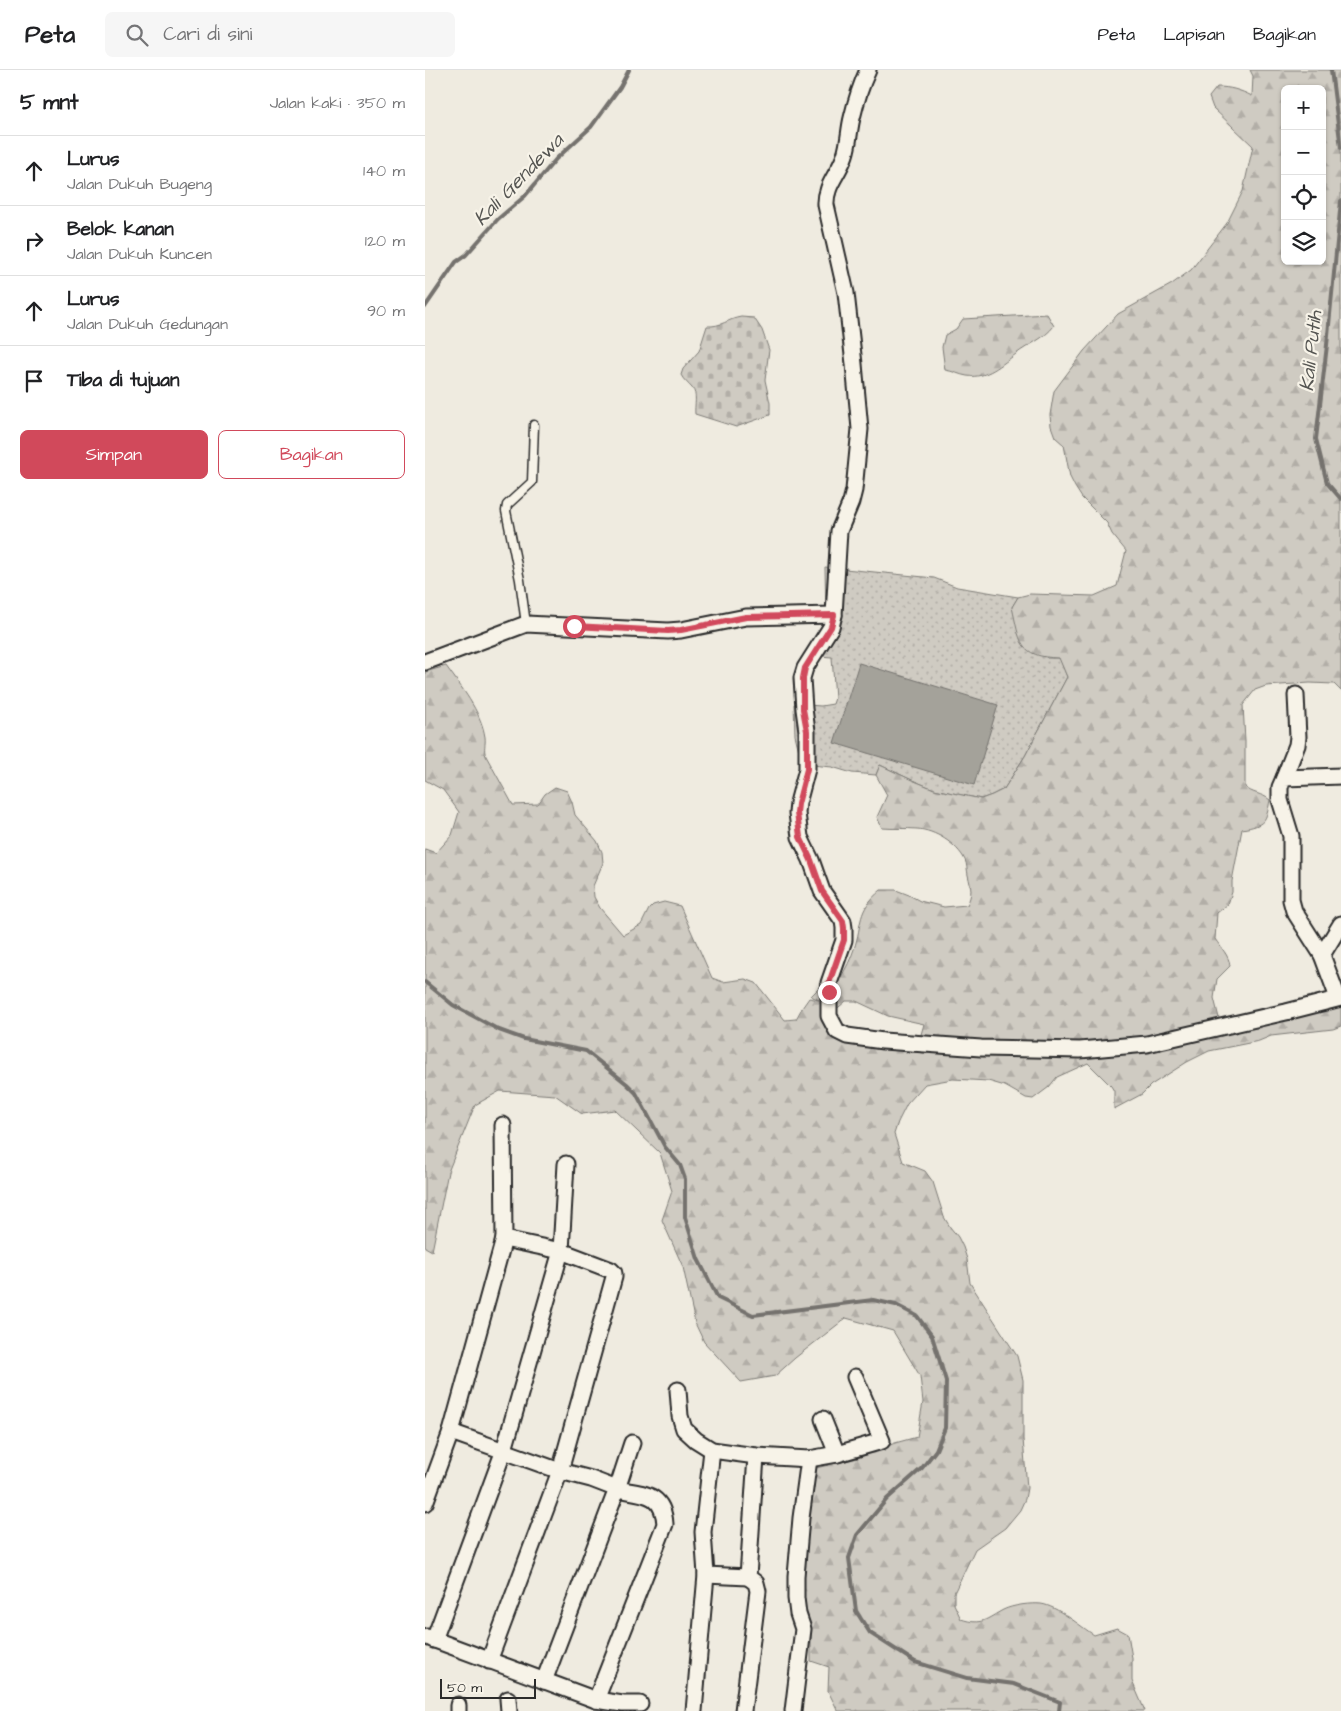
<!DOCTYPE html>
<html lang="id">
<meta charset="utf-8">
<style>
:root{--surface:#fff;--page:#f6f6f6;--text:#202124;--muted:#757577;--line:#e0e0e0;--accent:#d1495b}
body{margin:0;font-family:"Architects Daughter",sans-serif;background:var(--page);color:var(--text)}
.controls{position:absolute;right:15px;top:15px;display:grid;overflow:hidden;border-radius:8px;box-shadow:0 1px 4px #0004}
.controls button{width:45px;height:45px;display:grid;place-items:center;padding:0;border:0;border-bottom:1px solid var(--line);background:var(--surface);color:var(--text);font:25px sans-serif}
.scale{position:absolute;left:15px;bottom:12px;width:96px;box-sizing:border-box;padding-left:5px;border:2px solid #2b2b2b;border-top:0;font-size:14px;line-height:18px;white-space:nowrap;color:#2b2b2b;-webkit-text-stroke:4px #f7f3e8;paint-order:stroke}
.stop{position:absolute;width:15px;height:15px;margin:-11px;border:4px solid #d1495b;border-radius:50%;background:#fff}
.stop.end{background:#d1495b;border-color:#fff;box-shadow:0 1px 5px #0008}
.list{margin:0;padding:0;list-style:none}
h2{display:flex;justify-content:space-between;align-items:center;height:65px;margin:0;padding:0 20px;font-size:21px}
h2 small{font-size:16px;font-weight:400;color:var(--muted)}
.list li{display:grid;grid-template-columns:32px 1fr auto;gap:15px;align-items:center;box-sizing:border-box;height:70px;padding:0 20px;border-top:1px solid var(--line)}
.list b{display:block;font-size:19px;white-space:nowrap}
.list p{margin:0;font-size:16px;white-space:nowrap;color:var(--muted)}
.list em{font-size:16px;font-style:normal;color:var(--muted)}
.actions{display:flex;gap:10px;padding:15px 20px}
.actions a{flex:1;padding:11px 0;border:1px solid var(--accent);border-radius:8px;text-align:center;font-size:18px;color:var(--accent)}
.actions .main{background:var(--accent);color:#fff}
.icon{flex:none;width:28px;height:28px;fill:none;stroke:currentColor;stroke-width:2;stroke-linecap:round;stroke-linejoin:round}
.map{position:relative;flex:none;width:916px;height:1641px;overflow:hidden}
header{display:flex;align-items:center;gap:30px;box-sizing:border-box;height:70px;padding:0 25px;background:var(--surface);border-bottom:1px solid var(--line)}
header strong{font-size:24px}
nav{display:flex;gap:28px;margin-inline-start:auto;font-size:18px}
.search{width:350px;height:45px;background:var(--page);display:flex;align-items:center;gap:12px;box-sizing:border-box;padding:0 18px;border-radius:8px;color:var(--muted);font-size:19px}
main{display:flex}
aside{flex:1;background:var(--surface)}
.map>svg:first-child{display:block}
</style>
<header>
<strong>Peta</strong>
<div class="search"><svg class="icon" aria-label="search" viewBox="0 0 24 24"><circle cx="10" cy="10" r="6"/><path d="M15 15l6 6"/></svg>Cari di sini</div>
<nav><a>Peta</a><a>Lapisan</a><a>Bagikan</a></nav>
</header>
<main>
<aside>
<h2>5 mnt<small>Jalan kaki · 350 m</small></h2>
<ul class="list">
<li><svg class="icon" aria-label="ahead" viewBox="0 0 24 24"><path d="M12 20V5M6 11l6-6 6 6"/></svg><div><b>Lurus</b><p>Jalan Dukuh Bugeng</p></div><em>140 m</em></li>
<li><svg class="icon" aria-label="right" viewBox="0 0 24 24"><path d="M7 20v-9h11M14 6l5 5-5 5"/></svg><div><b>Belok kanan</b><p>Jalan Dukuh Kuncen</p></div><em>120 m</em></li>
<li><svg class="icon" aria-label="ahead" viewBox="0 0 24 24"><path d="M12 20V5M6 11l6-6 6 6"/></svg><div><b>Lurus</b><p>Jalan Dukuh Gedungan</p></div><em>90 m</em></li>
<li><svg class="icon" aria-label="arrive" viewBox="0 0 24 24"><path d="M6 21V4h12l-3 4 3 4H6"/></svg><div><b>Tiba di tujuan</b></div></li>
</ul>
<div class="actions"><a class="main">Simpan</a><a>Bagikan</a></div>
</aside>
<div class="map">
<svg width="916" height="1641" viewBox="0 0 916 1641">
<defs>
<pattern id="grass-dots" width="8" height="8" patternUnits="userSpaceOnUse" patternTransform="scale(1.25)"><rect width="8" height="8" fill="#cfcbc2"/><path d="M2 2h.1M6 6h.1" fill="none" stroke="#b2aea7" stroke-width="1.8" stroke-linecap="round"/></pattern>
<pattern id="forest-firs" width="22" height="20" patternUnits="userSpaceOnUse" patternTransform="scale(1.25)"><rect width="22" height="20" fill="#cfcbc2"/><path d="M5 1l3.5 6h-7zM16 11l3.5 6h-7z" fill="#b2aea7"/></pattern>
<pattern id="cemetery-stones" width="16" height="16" patternUnits="userSpaceOnUse" patternTransform="scale(1.25)"><rect width="16" height="16" fill="#cfcbc2"/><path d="M2 7V4a2 2 0 0 1 4 0v3zM10 15v-3a2 2 0 0 1 4 0v3z" fill="#b2aea7"/></pattern>
</defs>
<rect width="100%" height="100%" fill="#efebe0"/>
<filter id="ink" filterUnits="userSpaceOnUse"><feTurbulence type="fractalNoise" baseFrequency=".02" numOctaves="2"/><feDisplacementMap in="SourceGraphic" scale="10" xChannelSelector="R" yChannelSelector="G"/><feConvolveMatrix kernelMatrix="1 2 1 2 8 2 1 2 1" color-interpolation-filters="sRGB"/></filter>
<g filter="url(#ink)">
<polygon fill="url(#grass-dots)" stroke="#7d7b76" points="400,497 509,508 532,517 593,527 587,537 622,588 635,588 642,607 600,686 579,719 567,725 556,729 509,719 487,710 455,695 451,705 427,703 407,697 377,694 370,665 369,634 396,636 408,634 410,628 407,587 380,585 401,553"/>
<g fill="url(#forest-firs)" stroke="#7d7b76" fill-rule="evenodd">
<path d="M825,0H916V621L909,614L885,613L841,616L830,620L818,635L820,671V717C827,724 837,723 845,730C841,752 840,755 817,759L807,811V822L803,834L792,843L790,869C796,878 804,885 805,896L792,909L789,928L795,952L862,936L916,937V956L908,959L846,966L834,971L784,981L762,992L726,1015L717,1024L689,1039V1021L686,1016L663,993L632,1007L624,1017L608,1029L601,1028L580,1016L563,1011L528,1009L500,1014L482,1034L473,1052L469,1064L478,1092L500,1101L508,1112L519,1147L525,1157L533,1167L538,1177L542,1189L545,1213L592,1286L598,1310V1369L602,1418L600,1429L595,1440L580,1458L550,1479L529,1523V1534L536,1549C557,1556 561,1549 578,1540C588,1535 606,1533 616,1534C632,1536 655,1556 669,1565L692,1558L703,1564L707,1588V1611L720,1641H413L403,1621L404,1597L386,1591V1561L377,1526L387,1417L391,1398L433,1388L470,1373L492,1367L498,1332L495,1306L468,1261L421,1248L370,1288L350,1306L316,1312L279,1272L270,1253L258,1197L237,1150L247,1121L235,1083L190,1040L157,1044L130,1025L75,1021L50,1035L23,1102L7,1181L0,1177V779L11,783L27,765L34,742L18,720L0,710V602L21,596C36,617 56,641 60,667C61,674 58,679 61,686L88,735L113,734L120,724L130,717L142,721L147,732L150,745L172,771L177,782L178,793L168,816L169,827L175,838L198,865L216,855L224,839L228,835L239,832L255,836L287,908L298,912L320,909L331,913L360,950L371,949L377,938L384,928L394,930L386,926L396,916L416,907C421,898 426,889 429,879C438,853 431,841 456,820H471L484,825L495,831L519,837L542,835C548,823 546,818 543,805C542,800 542,794 540,790C532,774 510,760 492,759C481,758 469,759 457,758L452,747L462,725L451,705L455,695L487,710L509,719L556,729L567,725L579,719L600,686L642,607L634,588C593,587 595,571 587,537L593,527L605,524L669,526L692,516L701,481L687,464L682,453L657,428L650,417L645,407L639,375L630,367L626,356L625,345L629,321L659,281L693,244L747,214L766,200L802,153L818,121L828,76L788,38L784,27L792,17C805,17 815,20 827,26L828,6ZM860,19H897V191H860ZM421,931H431L463,946L499,954L491,982L445,977L422,972L401,948Z"/>
<path d="M622,244L629,256C619,269 604,274 591,284C577,294 562,309 542,306C535,305 528,301 520,300L517,277L520,265L531,259L538,249Z"/>
</g>
<path fill="url(#cemetery-stones)" stroke="#7d7b76" d="M316,247L329,248L337,260L344,280L340,310L345,333V345L311,357L270,344C269,336 273,324 267,318C263,313 259,311 256,305L258,299L274,281L282,256C296,257 303,249 316,247Z"/>
<polygon fill="#a4a29a" stroke="#74726e" points="434,593 573,635 549,715 409,673"/>
<g fill="none" stroke-linecap="round" stroke-linejoin="round">
<g stroke="#74726e" stroke-width="4">
<polyline points="906,0 916,78"/>
<polyline points="916,131 902,275 891,369 902,413 916,429"/>
<polyline points="0,237 31,192 41,185 73,149 100,126 131,89 166,57 195,17 204,0"/>
<polyline points="0,912 28,935 74,960 99,969 161,981 202,1014 211,1023 240,1077 255,1095 260,1109 260,1147 273,1189 293,1228 328,1245 448,1230 471,1235 492,1246 507,1266 521,1311 520,1358 511,1380 497,1398 462,1429 432,1465 424,1488 431,1541 445,1563 490,1592 542,1608 589,1614 635,1632 634,1641"/>
</g>
<g stroke="#2b2b2b" stroke-width="11">
<polyline id="lane" points="101,554 95,510 81,441 82,435 107,412 109,355"/>
</g>
<g stroke="#2b2b2b" stroke-width="19">
<g id="street">
<path d="M443,0C436,15 431,31 427,48C424,60 424,73 420,85C414,104 400,115 401,135L421,223L429,294L435,359L429,420L426,432L414,461L409,545L406,557L380,598L377,608L379,639L382,661V699L373,733L372,743L375,767L386,790L397,821L418,851L419,858V870L404,913V946L412,961L422,966L458,971L556,978L655,980L722,974L861,942L916,928"/>
<polyline points="0,592 101,554 243,561 256,560 321,547 409,545"/>
<polyline points="859,708 872,675 873,667 871,625"/>
<polyline points="897,885 916,854"/>
<polyline points="913,928 897,885 869,841 866,830 866,766 855,730 855,717 859,708 916,706"/>
<polyline points="253,1320 255,1346 259,1359 271,1370 287,1380 331,1386 384,1389 412,1384 457,1371 430,1307"/>
<polyline points="398,1349 412,1384"/>
<polyline points="26,1362 135,1401 166,1409 192,1419 119,1611"/>
<polyline points="0,1433 26,1362 79,1169"/>
<polyline points="281,1505 323,1507"/>
<path d="M2,1567L171,1630L240,1454C238,1422 218,1424 192,1419L207,1373"/>
<polyline points="9,1570 79,1380 136,1181 141,1094"/>
<polyline points="64,1591 135,1401 189,1207 189,1203 186,1200 136,1181 79,1169 78,1055"/>
<polyline points="83,1629 84,1641"/>
<polyline points="171,1630 198,1634 215,1634"/>
<polyline points="33,1635 33,1641"/>
<polyline points="269,1641 281,1505 278,1462 287,1380"/>
<polyline points="318,1641 333,1521 331,1513 323,1507 331,1386"/>
<polyline points="368,1641 378,1559 373,1544 371,1528 371,1506 376,1448 384,1389"/>
</g>
</g>
<use href="#lane" stroke="#f7f3e8" stroke-width="8"/>
<use href="#street" stroke="#f7f3e8" stroke-width="15"/>
</g>
</g>
<g fill="none" stroke-linecap="round" stroke-linejoin="round" filter="url(#ink)">
<polyline stroke="#d1495b" stroke-width="6" points="149,556 243,561 256,560 321,547 409,545 406,557 380,598 378,608 378,639 382,661 382,699 373,734 372,743 375,767 386,790 397,821 418,851 419,858 419,870 404,913 404,922"/>
</g>
<g text-anchor="middle" stroke-width="4.5" stroke-linejoin="round" paint-order="stroke">
<g font-size="20" font-style="italic" fill="#555552" stroke="#f7f3e8">
<text transform="translate(93 109) rotate(-46)" y="7">Kali Gendewa</text>
<text transform="translate(885 281) rotate(-84)" y="7">Kali Putih</text>
</g>
</g>
</svg>
<div class="controls">
<button>+</button>
<button>−</button>
<button><svg class="icon" aria-label="locate" viewBox="0 0 24 24"><circle cx="12" cy="12" r="6"/><path d="M12 2v4M12 18v4M2 12h4M18 12h4"/></svg></button>
<button><svg class="icon" aria-label="layers" viewBox="0 0 24 24"><path d="M12 4l9 5-9 5-9-5zM3 14l9 5 9-5"/></svg></button>
</div>
<div class="scale">50 m</div>
<div class="stop" style="left:149px;top:556px"></div>
<div class="stop end" style="left:404px;top:922px"></div>
</div>
</main>
